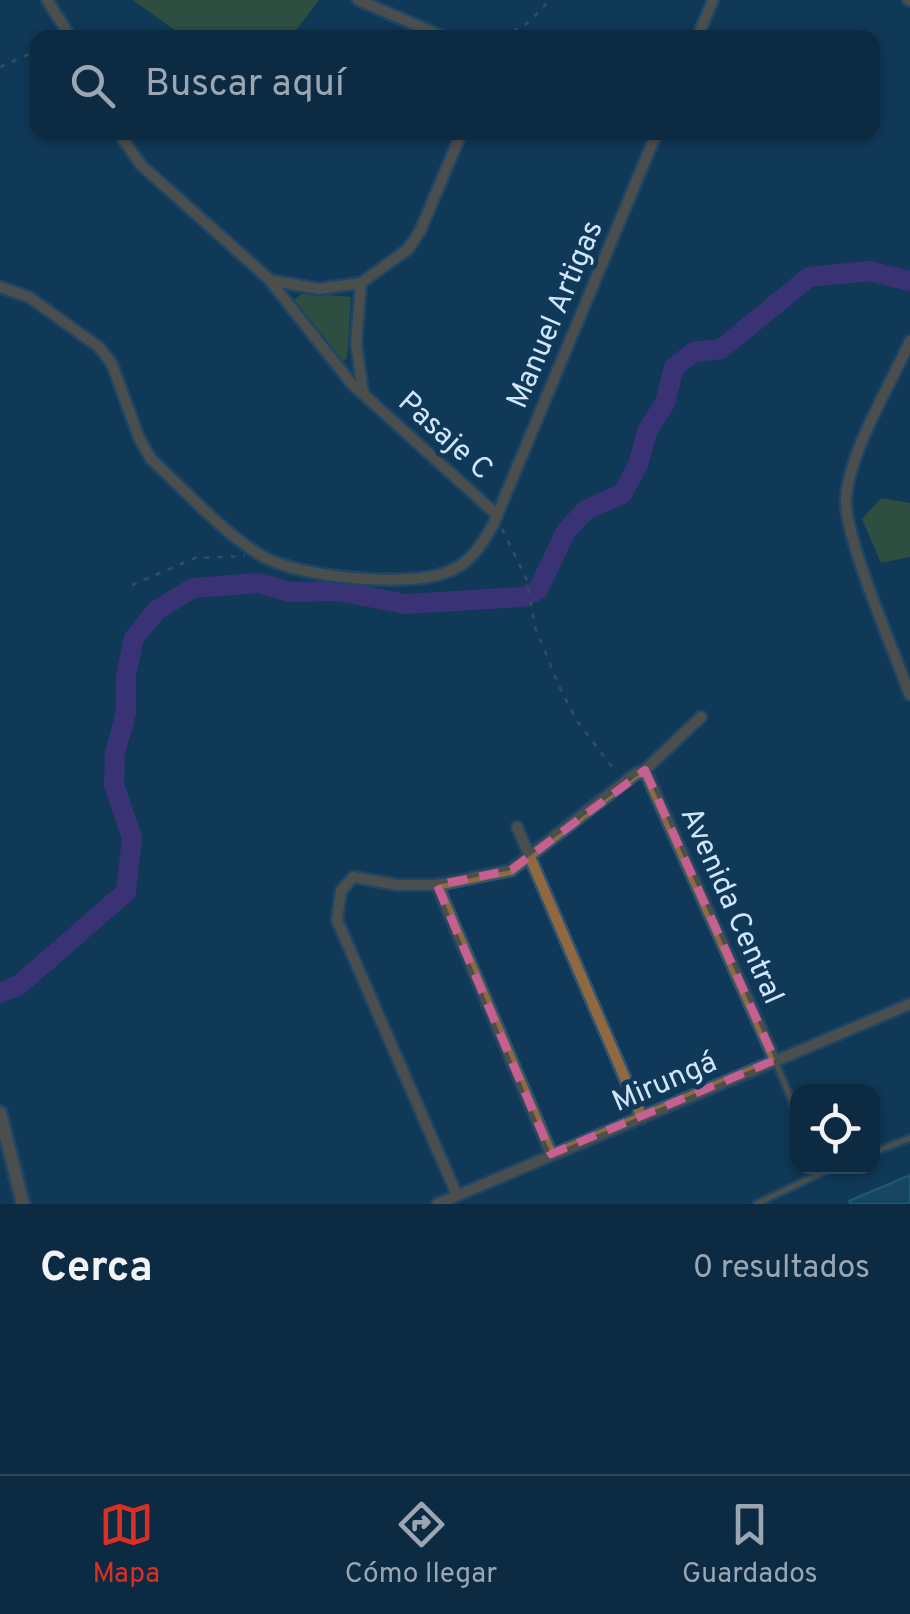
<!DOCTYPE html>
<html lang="es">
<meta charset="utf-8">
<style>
:root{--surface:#0c2a42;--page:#153249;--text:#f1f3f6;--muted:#9aa7b2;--line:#2c465b;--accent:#d93025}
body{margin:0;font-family:Overpass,sans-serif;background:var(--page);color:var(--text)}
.controls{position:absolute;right:30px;bottom:30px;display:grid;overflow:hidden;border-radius:20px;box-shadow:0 2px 8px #0004}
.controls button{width:90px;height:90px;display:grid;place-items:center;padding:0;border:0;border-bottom:2px solid var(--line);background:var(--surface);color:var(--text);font:50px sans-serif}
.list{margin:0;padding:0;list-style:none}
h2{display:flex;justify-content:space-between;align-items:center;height:130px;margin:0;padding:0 40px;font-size:42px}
h2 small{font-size:32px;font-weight:400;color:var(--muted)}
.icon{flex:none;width:55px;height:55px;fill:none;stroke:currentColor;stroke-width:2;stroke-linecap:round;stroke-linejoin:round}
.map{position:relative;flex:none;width:910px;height:1204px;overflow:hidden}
.search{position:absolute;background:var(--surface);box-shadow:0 2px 8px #0004;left:30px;right:30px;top:30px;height:110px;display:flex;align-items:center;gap:25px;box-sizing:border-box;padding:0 35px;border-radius:20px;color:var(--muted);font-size:38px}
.sheet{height:270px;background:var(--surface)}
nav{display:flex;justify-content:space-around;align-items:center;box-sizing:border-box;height:140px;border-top:2px solid var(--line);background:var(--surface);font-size:28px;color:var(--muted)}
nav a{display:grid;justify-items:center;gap:5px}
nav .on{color:var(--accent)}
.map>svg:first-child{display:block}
</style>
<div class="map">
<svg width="910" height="1204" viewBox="0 0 910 1204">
<rect width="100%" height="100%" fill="#103858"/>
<g fill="#506924">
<polygon points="133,0 319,0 291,37 184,37"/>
<polygon points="304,293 351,297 347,359 339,361 291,301"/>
<polygon points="881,498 910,503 910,557 881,563 862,519"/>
</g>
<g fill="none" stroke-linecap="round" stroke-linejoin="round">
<polyline stroke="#6b2e99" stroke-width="20" points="0,993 19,985 126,892 132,838 114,785 115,753 126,713 126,675 134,638 157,610 193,588 258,583 291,592 338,591 405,604 523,597 538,590 566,531 586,510 622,494 638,465 647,431 665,403 674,367 694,352 721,349 809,277 869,271 910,281"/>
</g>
<polygon fill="#20586e" stroke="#2d7e9d" stroke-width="2.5" points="910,1175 910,1204 851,1204 849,1201"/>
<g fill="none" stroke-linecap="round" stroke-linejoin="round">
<g stroke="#2f5472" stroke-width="10">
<g id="service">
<polyline points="776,1063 798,1116"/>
<polyline points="872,1153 910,1138"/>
<polyline points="756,1204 836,1166"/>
</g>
</g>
<g stroke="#2f5472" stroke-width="15">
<g id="minor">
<polyline points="47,0 71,38"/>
<polyline points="358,0 446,38"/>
<polyline points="908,0 910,1"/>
<polyline points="697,38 713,0"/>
<polyline points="118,132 141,165 270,280 319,289 361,283 408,249 420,231 462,132"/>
<polyline points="271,282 352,384 496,514"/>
<polyline points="361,283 356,343 363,393"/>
<path d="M0,287L29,297L99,347L112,364L139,438L151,459C186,491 222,532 262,556C300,578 404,587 445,573C469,565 481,546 493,525L657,132"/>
<path d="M910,341C890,386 850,450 846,498C843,534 895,654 910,695"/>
<polyline points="645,770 775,1060"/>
<polyline points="517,827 642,1118"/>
<polyline points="437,885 551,1154"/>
<polyline points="457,1195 337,920 341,891 353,877 398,885 437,885 511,870 635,774 645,770 701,717"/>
<polyline points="437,1204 910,1004"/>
</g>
</g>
<g stroke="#2f5472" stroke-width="18">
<polyline id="tertiary" points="0,1113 23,1204"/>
</g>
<g stroke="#4b6d89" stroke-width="2.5" stroke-dasharray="5 8" stroke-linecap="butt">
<polyline points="468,38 470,34 484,38"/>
<polyline points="502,38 529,22 550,0"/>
<polyline points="0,67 38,50"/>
<polyline points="502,529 526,578 535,627 558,684 577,721 616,772"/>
<polyline points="132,585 195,558 245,556"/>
</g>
<use href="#service" stroke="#906940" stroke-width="5"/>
<use href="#minor" stroke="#906940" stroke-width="10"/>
<use href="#tertiary" stroke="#906940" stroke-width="12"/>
</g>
<path d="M0 0H910V1204H0ZM645,770L775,1060L551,1154L437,885L511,870Z" fill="#103858" fill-opacity=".55" fill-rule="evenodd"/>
<path fill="none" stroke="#c76092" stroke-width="8" stroke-dasharray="20 12" stroke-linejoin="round" d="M645,770L775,1060L551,1154L437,885L511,870Z"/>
<g text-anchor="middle" stroke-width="10" stroke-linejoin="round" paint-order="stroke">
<g font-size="30" fill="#d0e5f9" stroke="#103858">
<text transform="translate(554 314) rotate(-67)" y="10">Manuel Artigas</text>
<text transform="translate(446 435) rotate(42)" y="10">Pasaje C</text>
<text transform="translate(733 905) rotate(66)" y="10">Avenida Central</text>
<text transform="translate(664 1081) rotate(-23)" y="10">Mirungá</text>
</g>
</g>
</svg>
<div class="controls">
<button><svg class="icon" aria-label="locate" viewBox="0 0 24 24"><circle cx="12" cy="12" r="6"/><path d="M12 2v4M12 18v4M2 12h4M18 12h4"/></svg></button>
</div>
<div class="search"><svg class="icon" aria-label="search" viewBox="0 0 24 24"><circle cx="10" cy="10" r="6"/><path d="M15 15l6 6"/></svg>Buscar aquí</div>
</div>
<section class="sheet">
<h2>Cerca<small>0 resultados</small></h2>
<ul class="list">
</ul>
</section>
<nav>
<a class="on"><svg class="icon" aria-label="map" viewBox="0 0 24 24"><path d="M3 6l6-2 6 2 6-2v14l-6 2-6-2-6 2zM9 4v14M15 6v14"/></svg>Mapa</a>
<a><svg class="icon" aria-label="directions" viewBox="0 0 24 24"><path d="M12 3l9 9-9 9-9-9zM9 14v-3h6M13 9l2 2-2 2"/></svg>Cómo llegar</a>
<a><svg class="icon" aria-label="saved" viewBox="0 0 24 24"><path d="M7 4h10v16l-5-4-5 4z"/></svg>Guardados</a>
</nav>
